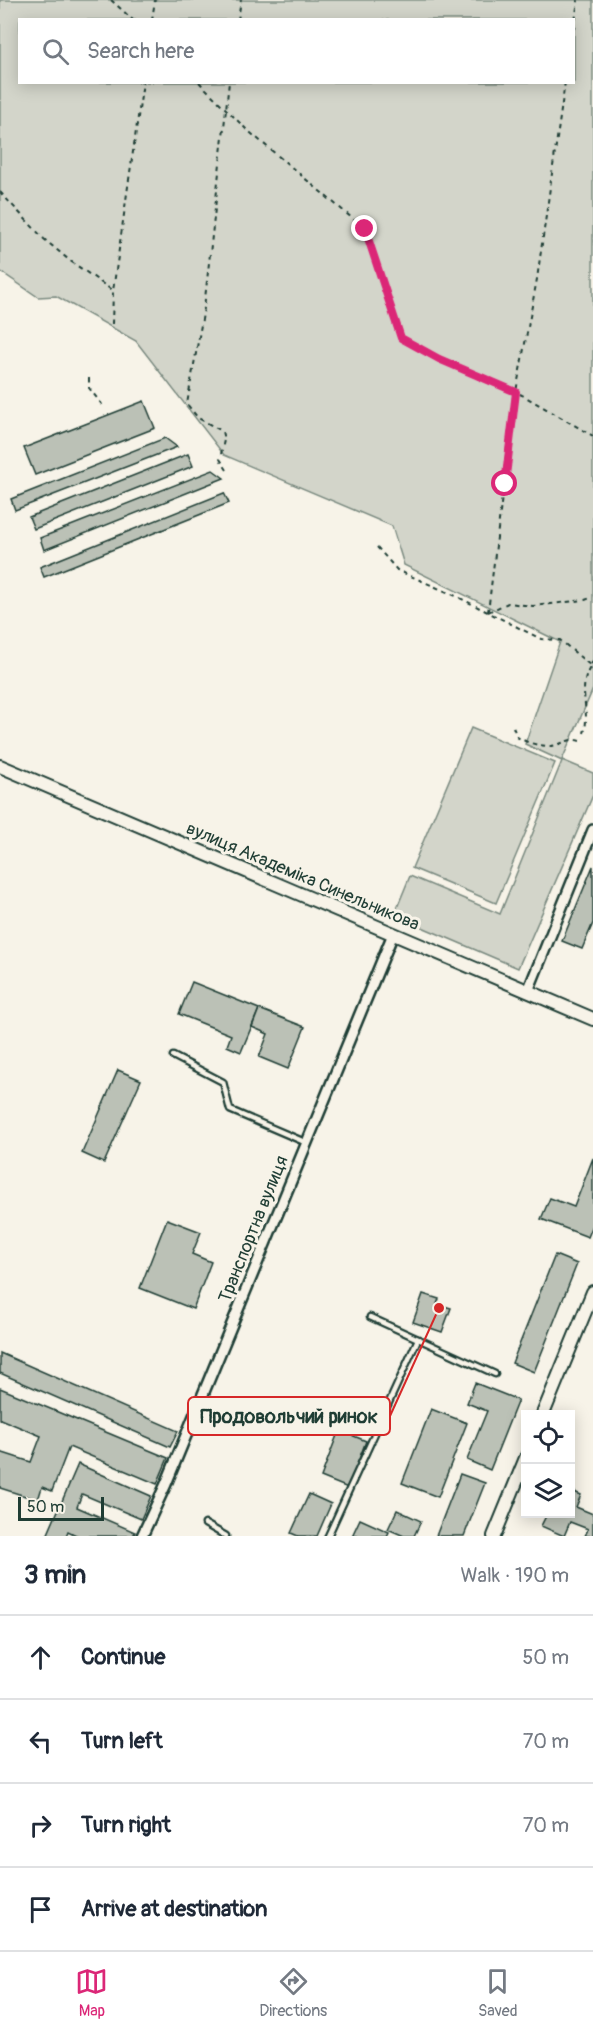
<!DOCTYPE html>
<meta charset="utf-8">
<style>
:root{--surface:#fff;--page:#f2f2f3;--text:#1f2937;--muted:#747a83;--line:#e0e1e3;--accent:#db2777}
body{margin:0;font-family:Pangolin,sans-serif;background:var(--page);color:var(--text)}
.controls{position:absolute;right:18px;bottom:18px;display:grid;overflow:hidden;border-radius:0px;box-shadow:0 3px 15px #0003}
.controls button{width:54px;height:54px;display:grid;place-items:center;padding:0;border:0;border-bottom:2px solid var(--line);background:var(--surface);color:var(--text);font:30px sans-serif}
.scale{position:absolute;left:18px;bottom:15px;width:86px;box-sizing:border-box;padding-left:6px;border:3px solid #1f3d34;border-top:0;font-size:16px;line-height:21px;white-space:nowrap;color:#1f3d34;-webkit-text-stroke:4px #f7f3e8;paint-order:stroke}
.stop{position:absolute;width:18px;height:18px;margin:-14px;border:4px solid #db2777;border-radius:50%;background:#fff}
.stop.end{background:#db2777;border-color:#fff;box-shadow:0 2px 6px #0008}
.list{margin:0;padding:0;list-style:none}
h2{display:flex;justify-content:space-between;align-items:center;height:78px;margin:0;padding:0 24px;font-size:26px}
h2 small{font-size:20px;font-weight:400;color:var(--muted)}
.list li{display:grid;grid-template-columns:39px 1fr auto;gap:18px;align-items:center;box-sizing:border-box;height:84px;padding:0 24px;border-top:2px solid var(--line)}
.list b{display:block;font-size:22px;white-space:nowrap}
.list em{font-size:20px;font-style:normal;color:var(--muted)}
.icon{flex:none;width:33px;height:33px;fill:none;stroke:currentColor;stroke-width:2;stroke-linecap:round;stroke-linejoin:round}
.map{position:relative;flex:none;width:593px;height:1536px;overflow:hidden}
.search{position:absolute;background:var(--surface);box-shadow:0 3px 15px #0003;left:18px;right:18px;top:18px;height:66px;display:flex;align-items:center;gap:15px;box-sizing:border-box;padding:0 21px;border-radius:0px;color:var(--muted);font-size:22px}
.sheet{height:414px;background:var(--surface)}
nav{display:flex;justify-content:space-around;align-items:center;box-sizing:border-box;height:84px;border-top:2px solid var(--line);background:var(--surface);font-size:16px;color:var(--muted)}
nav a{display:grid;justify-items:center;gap:3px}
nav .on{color:var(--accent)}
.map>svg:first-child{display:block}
</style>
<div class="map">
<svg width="593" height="1536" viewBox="0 0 593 1536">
<rect width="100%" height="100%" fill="#f7f3e8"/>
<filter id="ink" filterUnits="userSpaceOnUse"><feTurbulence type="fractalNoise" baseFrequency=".0167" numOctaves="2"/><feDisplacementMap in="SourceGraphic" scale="12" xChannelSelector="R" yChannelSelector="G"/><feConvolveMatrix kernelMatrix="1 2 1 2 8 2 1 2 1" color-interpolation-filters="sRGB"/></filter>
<g filter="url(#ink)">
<g fill="#d3d5ca" stroke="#79897f" stroke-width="1.5" fill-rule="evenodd">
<path d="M0,0H593V689L562,760L593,773V795L518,968L394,915L410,876L500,914L562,761L525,744L560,642L404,565L392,526L224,455L136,341L56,296L38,297L0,271ZM20,20H574V82H20Z"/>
<polygon points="471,728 555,763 496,903 412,868"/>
</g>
<g fill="#bbc1b6" stroke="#1f3d34" stroke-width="1.5">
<polygon points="144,401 155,428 35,475 24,448"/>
<polygon points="165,438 177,447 15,510 11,499"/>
<polygon points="188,454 193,466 34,529 29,517"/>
<polygon points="213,470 224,478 44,550 40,538"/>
<polygon points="224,493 229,503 44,577 40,567"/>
<polygon points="593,866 593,923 582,949 562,941"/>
<polygon points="192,982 259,1009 241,1052 227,1046 231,1035 179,1014"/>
<polygon points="259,1009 305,1027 288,1069 259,1057 268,1034 252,1027"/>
<polygon points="118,1070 141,1080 104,1163 82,1153"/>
<polygon points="593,1158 593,1225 588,1237 541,1219 550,1198 574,1207"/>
<polygon points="167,1219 201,1232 192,1254 211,1262 193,1309 140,1288"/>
<polygon points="555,1255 577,1264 534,1372 512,1363"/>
<polygon points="423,1294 439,1299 437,1304 451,1308 442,1332 413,1322"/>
<polygon points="0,1353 178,1431 170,1447 0,1373"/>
<polygon points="475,1383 518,1400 490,1470 467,1460 487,1411 467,1403"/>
<polygon points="0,1388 168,1458 157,1484 69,1447 52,1491 42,1487 38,1500 0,1488 0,1452 31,1462 41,1436 0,1419"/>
<polygon points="431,1409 467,1423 438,1497 402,1483"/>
<polygon points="339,1430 366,1441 348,1488 321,1477"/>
<polygon points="78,1464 151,1496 141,1519 82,1494 77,1507 135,1532 133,1536 78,1536 68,1531 66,1536 47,1536"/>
<polygon points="460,1474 485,1483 464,1536 436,1536"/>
<polygon points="570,1490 581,1495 576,1507 593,1514 593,1536 585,1536 588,1529 570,1522 564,1536 541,1526 547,1514 570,1514"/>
<polygon points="309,1494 331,1504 317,1536 298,1536 291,1533"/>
<polygon points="397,1510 421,1521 414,1536 404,1536 388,1529"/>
<polygon points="360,1519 389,1532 387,1536 352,1536"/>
</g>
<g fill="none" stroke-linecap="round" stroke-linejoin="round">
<g stroke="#1f3d34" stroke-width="9">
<g id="service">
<polyline points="173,1056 223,1082 230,1110 307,1143"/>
<polyline points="370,1317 495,1374"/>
<polyline points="205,1524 226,1536"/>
<polyline points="328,1536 418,1339"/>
</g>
</g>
<g stroke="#1f3d34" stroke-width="14">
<g id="minor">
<polyline points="528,991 593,830"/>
<polyline points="142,1536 166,1484 393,934"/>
</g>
</g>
<g stroke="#1f3d34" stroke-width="16">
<g id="tertiary">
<polyline points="0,766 593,1019"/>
<polyline points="543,1414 593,1292"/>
<polyline points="494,1536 526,1458"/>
</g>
</g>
<g stroke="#1f3d34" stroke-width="2" stroke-dasharray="4.5 4.5" stroke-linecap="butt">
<polyline points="111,0 133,20"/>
<polyline points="152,20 155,0"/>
<polyline points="238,20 241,0"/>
<polyline points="574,29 578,0"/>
<polyline points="199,82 246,129 365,229 401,338 439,359 522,395 593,436"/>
<polyline points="0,192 44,239 69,260 113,291"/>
<polyline points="112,324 113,291 143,82"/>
<polyline points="89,378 89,388 104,407"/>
<polyline points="227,470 220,459 224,440 222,431 198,418 187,404 204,308 229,82"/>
<path d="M377,547L397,570L456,596L541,639L560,640L591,666C576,689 591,710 584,733"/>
<polyline points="488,612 512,413 537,279 565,82"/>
<polyline points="488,612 508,603 533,606 585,600 593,597"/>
<polyline points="593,660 591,666 593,670"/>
<path d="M513,727L517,737C528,743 538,746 551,746C562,745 569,737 580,741"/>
</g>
<use href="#service" stroke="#f7f3e8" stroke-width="4.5"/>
<use href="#minor" stroke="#f7f3e8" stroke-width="9"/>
<use href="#tertiary" stroke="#f7f3e8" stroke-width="12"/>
</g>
</g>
<g fill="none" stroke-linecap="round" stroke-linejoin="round" filter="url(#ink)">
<polyline stroke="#db2777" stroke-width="8" points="365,229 401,338 439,359 516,392 505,484"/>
</g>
<g text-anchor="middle" stroke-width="6" stroke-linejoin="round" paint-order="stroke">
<g font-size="18" fill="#1f3d34" stroke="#f7f3e8">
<text transform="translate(303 876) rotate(23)" y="6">вулиця Академіка Синельникова</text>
<text transform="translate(253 1229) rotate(-68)" y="6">Транспортна вулиця</text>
</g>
</g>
<path fill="none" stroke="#d62828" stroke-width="2" d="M439 1308L390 1416"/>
<circle fill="#d62828" stroke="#f7f3e8" stroke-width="2" cx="439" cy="1308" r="6"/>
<rect fill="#f7f3e8" stroke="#d62828" stroke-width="2" x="188" y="1397" width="202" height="38" rx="6"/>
<g font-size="20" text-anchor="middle" font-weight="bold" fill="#1f3d34">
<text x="289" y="1423">Продовольчий ринок</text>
</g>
</svg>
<div class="controls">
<button><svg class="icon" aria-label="locate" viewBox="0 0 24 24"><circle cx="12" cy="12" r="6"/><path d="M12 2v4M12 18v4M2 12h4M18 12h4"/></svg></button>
<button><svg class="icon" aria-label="layers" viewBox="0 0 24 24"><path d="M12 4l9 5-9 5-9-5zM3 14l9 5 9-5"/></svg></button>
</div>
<div class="scale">50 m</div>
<div class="stop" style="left:505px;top:484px"></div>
<div class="stop end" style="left:365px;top:229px"></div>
<div class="search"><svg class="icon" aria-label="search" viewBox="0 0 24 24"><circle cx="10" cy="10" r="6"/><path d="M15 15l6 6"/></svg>Search here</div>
</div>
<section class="sheet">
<h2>3 min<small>Walk · 190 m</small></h2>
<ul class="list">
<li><svg class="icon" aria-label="ahead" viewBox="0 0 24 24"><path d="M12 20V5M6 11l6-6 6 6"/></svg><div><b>Continue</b></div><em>50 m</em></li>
<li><svg class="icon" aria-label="left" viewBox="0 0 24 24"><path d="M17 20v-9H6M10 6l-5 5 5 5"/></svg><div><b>Turn left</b></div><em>70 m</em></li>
<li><svg class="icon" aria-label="right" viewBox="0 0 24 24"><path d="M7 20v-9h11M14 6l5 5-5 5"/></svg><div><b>Turn right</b></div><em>70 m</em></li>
<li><svg class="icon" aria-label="arrive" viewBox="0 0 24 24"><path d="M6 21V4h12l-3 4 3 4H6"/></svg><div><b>Arrive at destination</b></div></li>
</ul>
</section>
<nav>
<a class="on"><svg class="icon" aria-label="map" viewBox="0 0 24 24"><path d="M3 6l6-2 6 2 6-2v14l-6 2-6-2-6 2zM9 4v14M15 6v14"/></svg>Map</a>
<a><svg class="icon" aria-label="directions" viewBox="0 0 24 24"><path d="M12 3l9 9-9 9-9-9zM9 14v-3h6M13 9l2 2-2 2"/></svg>Directions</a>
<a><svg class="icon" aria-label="saved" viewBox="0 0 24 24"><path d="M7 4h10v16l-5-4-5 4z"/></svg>Saved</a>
</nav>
